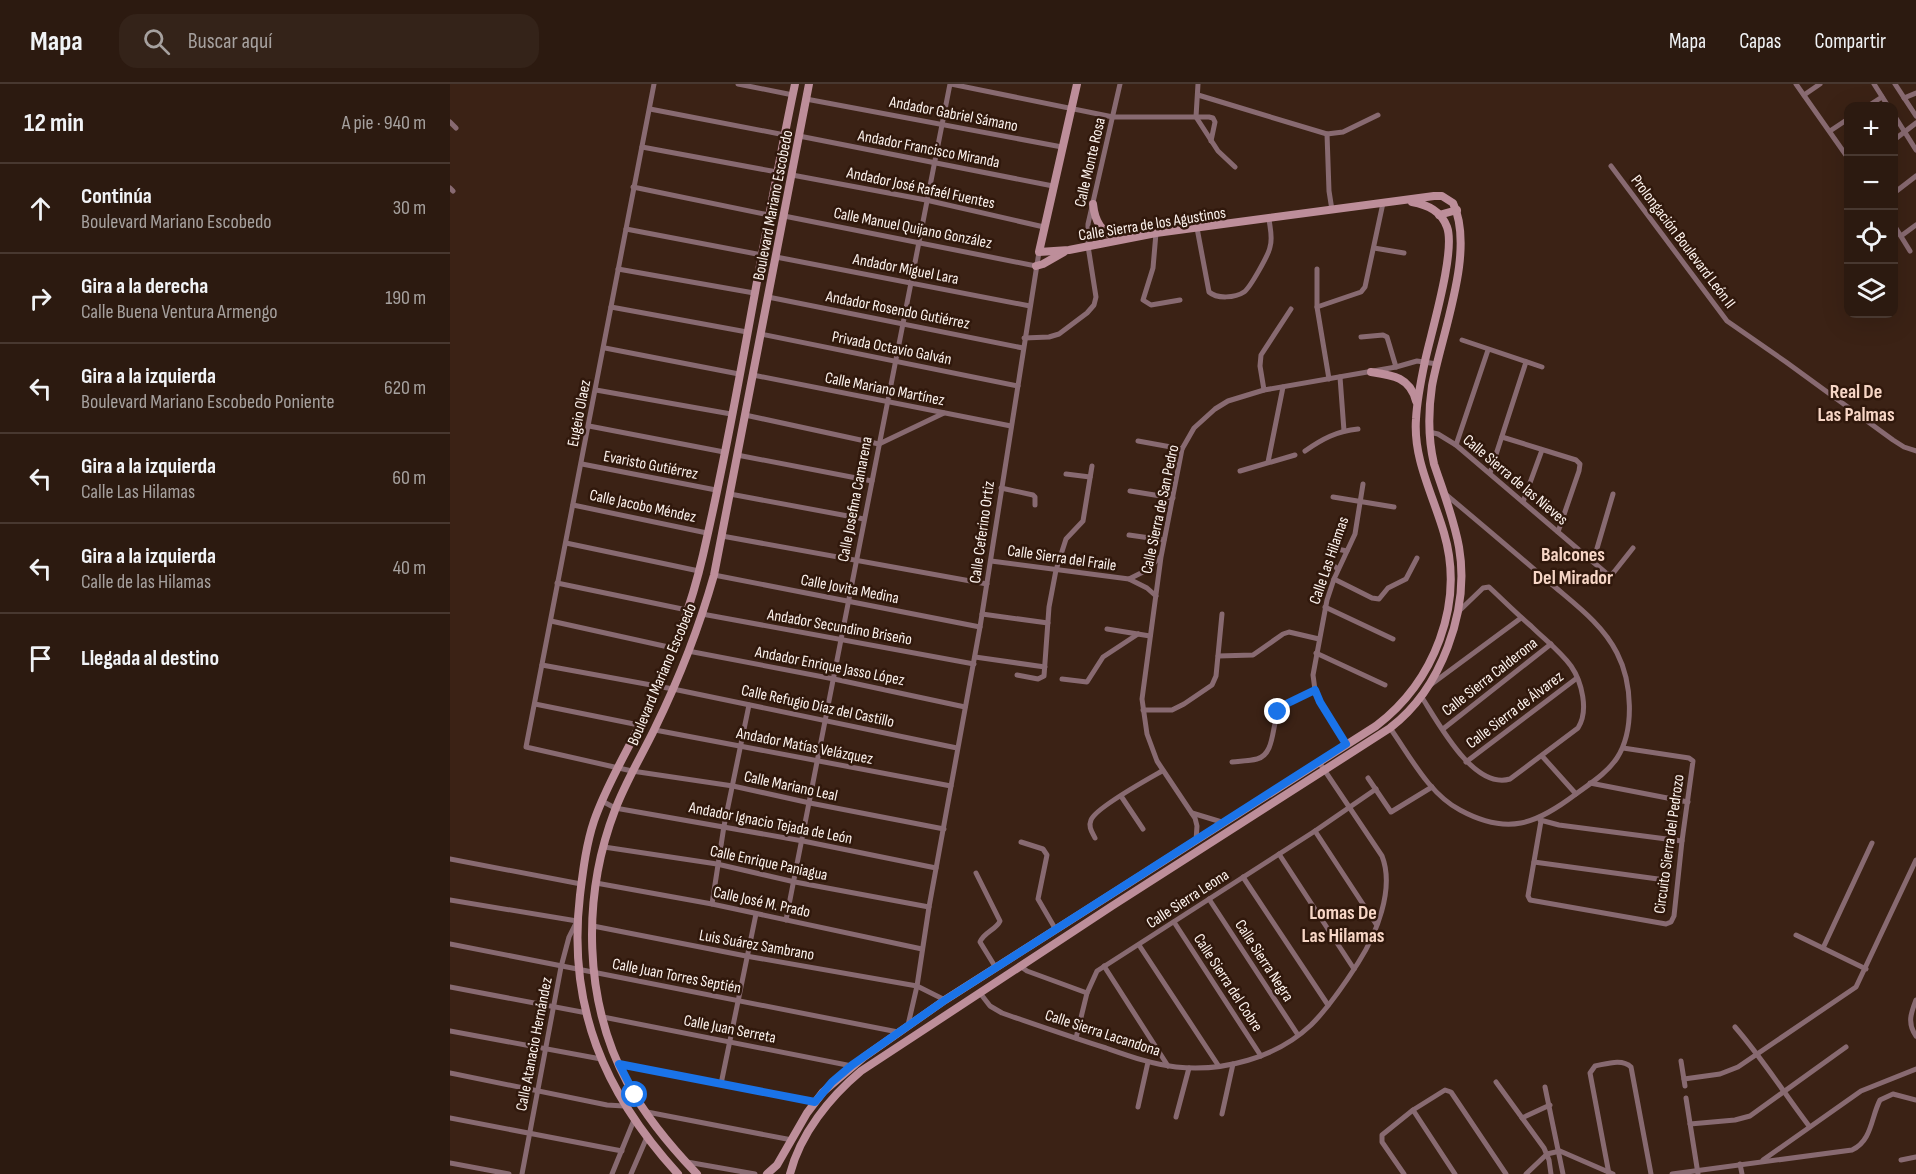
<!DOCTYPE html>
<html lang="es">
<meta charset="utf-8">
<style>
:root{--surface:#2c1a10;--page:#342319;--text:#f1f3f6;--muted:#a6a19f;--line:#483830}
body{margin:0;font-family:"Sofia Sans Condensed",sans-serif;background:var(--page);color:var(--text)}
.controls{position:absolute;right:18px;top:18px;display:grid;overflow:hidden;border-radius:12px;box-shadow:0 6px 24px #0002}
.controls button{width:54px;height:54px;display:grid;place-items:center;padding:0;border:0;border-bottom:2px solid var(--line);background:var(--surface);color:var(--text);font:30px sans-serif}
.stop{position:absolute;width:18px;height:18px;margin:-14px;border:4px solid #1a73e8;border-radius:50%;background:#fff}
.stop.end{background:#1a73e8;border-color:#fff;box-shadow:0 2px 6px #0008}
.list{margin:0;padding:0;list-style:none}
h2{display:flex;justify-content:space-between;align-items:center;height:78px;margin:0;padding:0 24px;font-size:26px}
h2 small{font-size:20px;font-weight:400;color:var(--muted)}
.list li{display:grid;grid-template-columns:39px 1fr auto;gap:18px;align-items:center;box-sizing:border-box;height:90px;padding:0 24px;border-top:2px solid var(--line)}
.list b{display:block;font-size:22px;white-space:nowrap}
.list p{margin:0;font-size:20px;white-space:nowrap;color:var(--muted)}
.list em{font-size:20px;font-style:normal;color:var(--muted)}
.icon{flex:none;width:33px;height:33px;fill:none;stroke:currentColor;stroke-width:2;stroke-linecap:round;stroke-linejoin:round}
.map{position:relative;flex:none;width:1466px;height:1090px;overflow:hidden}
header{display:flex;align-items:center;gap:36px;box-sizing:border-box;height:84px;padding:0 30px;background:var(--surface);border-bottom:2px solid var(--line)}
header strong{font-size:28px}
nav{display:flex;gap:33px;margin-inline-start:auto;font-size:21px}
.search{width:420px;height:54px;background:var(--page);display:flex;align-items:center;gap:15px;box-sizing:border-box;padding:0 21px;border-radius:18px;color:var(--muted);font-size:22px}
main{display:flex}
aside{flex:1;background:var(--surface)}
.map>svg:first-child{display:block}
</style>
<header>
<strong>Mapa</strong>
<div class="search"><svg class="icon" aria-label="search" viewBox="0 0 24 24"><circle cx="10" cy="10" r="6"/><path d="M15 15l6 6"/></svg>Buscar aquí</div>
<nav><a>Mapa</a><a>Capas</a><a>Compartir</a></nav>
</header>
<main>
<aside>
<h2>12 min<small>A pie · 940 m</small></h2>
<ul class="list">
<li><svg class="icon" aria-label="ahead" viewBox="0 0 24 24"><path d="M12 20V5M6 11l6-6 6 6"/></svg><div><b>Continúa</b><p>Boulevard Mariano Escobedo</p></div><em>30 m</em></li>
<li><svg class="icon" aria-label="right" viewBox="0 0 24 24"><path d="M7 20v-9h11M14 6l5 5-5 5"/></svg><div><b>Gira a la derecha</b><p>Calle Buena Ventura Armengo</p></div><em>190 m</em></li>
<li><svg class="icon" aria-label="left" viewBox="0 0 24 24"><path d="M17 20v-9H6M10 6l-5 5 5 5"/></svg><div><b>Gira a la izquierda</b><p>Boulevard Mariano Escobedo Poniente</p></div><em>620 m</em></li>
<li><svg class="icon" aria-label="left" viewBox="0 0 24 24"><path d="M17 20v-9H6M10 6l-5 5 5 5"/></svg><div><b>Gira a la izquierda</b><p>Calle Las Hilamas</p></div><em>60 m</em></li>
<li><svg class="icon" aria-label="left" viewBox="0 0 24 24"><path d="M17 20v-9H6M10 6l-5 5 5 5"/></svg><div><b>Gira a la izquierda</b><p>Calle de las Hilamas</p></div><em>40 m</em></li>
<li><svg class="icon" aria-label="arrive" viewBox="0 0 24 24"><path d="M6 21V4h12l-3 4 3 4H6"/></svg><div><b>Llegada al destino</b></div></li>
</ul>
</aside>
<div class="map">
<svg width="1466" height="1090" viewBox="0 0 1466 1090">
<rect width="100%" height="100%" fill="#3b2215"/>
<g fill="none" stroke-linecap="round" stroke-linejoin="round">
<g stroke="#886a71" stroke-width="5">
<polyline points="204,0 76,663 182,687 283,702 360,719 494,745"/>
<polyline points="288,0 343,11"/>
<polyline points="501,0 663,33 759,33 763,34 765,38 761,57"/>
<polyline points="748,0 746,33 768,67 785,83"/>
<polyline points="1346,0 1398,74"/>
<polyline points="1424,0 1438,22"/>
<polyline points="1445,0 1466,32"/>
<polyline points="748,11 877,50"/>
<polyline points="1354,11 1370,0"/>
<polyline points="1454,14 1466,9"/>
<polyline points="356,15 612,63"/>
<polyline points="1418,22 1432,13"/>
<polyline points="200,25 335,51"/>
<polyline points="1444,31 1466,66"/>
<polyline points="0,38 6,44"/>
<polyline points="1380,47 1398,35"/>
<polyline points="349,52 603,102"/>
<polyline points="1444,56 1466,39"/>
<polyline points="192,63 327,88"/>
<polyline points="1161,82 1277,237 1336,278 1443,356 1454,363 1466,367"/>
<polyline points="342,91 476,116 594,143"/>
<polyline points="183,103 319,131"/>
<polyline points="0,104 3,107"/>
<polyline points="1444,109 1466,92"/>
<polyline points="882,126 879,107 877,50 893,48 928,31"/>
<polyline points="334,132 586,182"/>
<polyline points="1444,141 1460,167"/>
<path d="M747,144L759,208C767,215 785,214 794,208C800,204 819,170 820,163C823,154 820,144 819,135"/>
<polyline points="176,145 312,171"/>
<polyline points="706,149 703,184 693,216 701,221 730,216"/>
<polyline points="1451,152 1466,141"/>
<polyline points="924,164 954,169"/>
<polyline points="326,173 580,222"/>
<polyline points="168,185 304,209"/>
<polyline points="867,185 867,223"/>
<polyline points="318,213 573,264"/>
<polyline points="161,223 297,248"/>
<polyline points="311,250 568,302"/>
<polyline points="911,253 933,251 937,253 946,283"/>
<polyline points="574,254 599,253 609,250 637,229 644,221 646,213 638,162 638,140 670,0"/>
<polyline points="1012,256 1092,283"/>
<polyline points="155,264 289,290"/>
<polyline points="303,291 561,342"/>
<polyline points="890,293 894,347"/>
<polyline points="879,295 867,223 911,208 915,203 933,119"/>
<polyline points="146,306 281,330"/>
<polyline points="814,306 810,282 811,271 841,225"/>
<polyline points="295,331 429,360 494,329"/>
<polyline points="139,342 274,368"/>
<polyline points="979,348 988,350 1006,361 1156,489 1161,491 1164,488 1183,464"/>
<polyline points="1052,353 1126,376 1130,380 1129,387 1108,448"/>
<polyline points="688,357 732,365"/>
<polyline points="1006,361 1038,266"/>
<path d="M855,367C872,355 887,347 908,345"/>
<polyline points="287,371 422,397"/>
<polyline points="818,378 833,303"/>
<polyline points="132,380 266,406"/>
<polyline points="790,387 845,371"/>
<polyline points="1040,389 1076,278"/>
<polyline points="616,390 640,393"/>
<polyline points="551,404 583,411 585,413 585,421"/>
<polyline points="680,407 723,414"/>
<polyline points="280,410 414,435"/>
<polyline points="883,413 944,423"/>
<polyline points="1073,418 1092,366"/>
<polyline points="123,421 257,449"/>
<polyline points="679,451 714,456"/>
<polyline points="272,452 537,500"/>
<polyline points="116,459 249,487"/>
<polyline points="541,477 679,495 697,504 706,512"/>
<polyline points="1143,478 1163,410"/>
<polyline points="888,485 880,479 882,469 887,465 897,467"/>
<polyline points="264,491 530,543"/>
<polyline points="679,495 697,486 709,474"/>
<polyline points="884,495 922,514 929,515 938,504 956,495 967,474"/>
<polyline points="107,499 237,526"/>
<polyline points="875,523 943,555"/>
<polyline points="252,530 524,580"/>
<polyline points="532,530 598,539"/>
<polyline points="101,537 223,564"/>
<polyline points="657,545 700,552"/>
<polyline points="238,567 384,595 515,623"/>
<polyline points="866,569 935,601"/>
<polyline points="768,572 803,571 833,550 839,548 869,555"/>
<polyline points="525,573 595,583"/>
<polyline points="92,581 223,605 507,664"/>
<polyline points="567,591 588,595 594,592 599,523 606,486 616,455 633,437 642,382"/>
<polyline points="612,595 637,598 653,573 688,550"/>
<polyline points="979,602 1071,534"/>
<path d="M971,612C988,638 1023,706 1060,695L1128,644C1139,627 1132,598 1121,582C1110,567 1094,555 1081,542C1067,530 1053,516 1039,503L1033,504L1007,529"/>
<polyline points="85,620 189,641"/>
<polyline points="693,626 722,626 734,620 762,601 766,592 772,530"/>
<path d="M940,644C960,672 979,710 1010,726C1058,752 1086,740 1126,710C1141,699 1157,689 1167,674C1185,646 1182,598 1167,569C1152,539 1123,519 1098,497C1064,468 1029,438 994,409"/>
<polyline points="993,645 1101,560"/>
<polyline points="205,646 501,702"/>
<polyline points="896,660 870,618 865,606 863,591 877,516 884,495 905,450 913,400"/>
<polyline points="1092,672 1126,710"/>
<path d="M782,678C790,677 799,677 807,675C826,670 821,639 830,624L865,606"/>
<polyline points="1016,678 1127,594"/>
<polyline points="918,694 941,728 982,703"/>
<polyline points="1140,699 1238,718"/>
<polyline points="671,712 693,745"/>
<polyline points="152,717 165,724 353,757 486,784"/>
<polyline points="742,729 775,739"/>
<polyline points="1090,736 1109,741 1232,757"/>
<polyline points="1091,737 1078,812 1080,816 1216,840 1221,838 1224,832 1232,757 1243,677 1239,674 1173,664"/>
<polyline points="865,747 926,840"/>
<path d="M645,754C642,748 638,743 641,736C645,724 698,695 712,687"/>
<polyline points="746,757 747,742 745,734 707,677 697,650 692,615 711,473 732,365 744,344 765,325 778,317 814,306 946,283 967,277 987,280"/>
<polyline points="571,758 593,765 597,771 588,815 606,846"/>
<polyline points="154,763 267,780 345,798 479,823"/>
<polyline points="829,770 904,885"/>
<polyline points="0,775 131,800"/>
<polyline points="1084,778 1208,795"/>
<path d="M526,789L550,837C546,846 534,848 530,858L546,884"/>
<polyline points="793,793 878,921"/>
<polyline points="146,799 262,820 472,865"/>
<polyline points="759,815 848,951"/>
<polyline points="0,816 127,837 119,853 111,883 72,1090"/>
<polyline points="262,820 274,742 299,621"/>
<polyline points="336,836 500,0"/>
<polyline points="724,838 811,972"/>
<polyline points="143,842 296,872 467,902 495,916"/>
<polyline points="1346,851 1416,885"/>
<polyline points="0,860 448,948"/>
<polyline points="689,861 768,981"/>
<polyline points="1373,864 1422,759"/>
<polyline points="570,882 577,887 637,909"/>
<polyline points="654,882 718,982"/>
<polyline points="0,903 137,929"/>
<path d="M530,909L540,922L552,929C587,941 621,953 656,964C679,972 701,980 726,983C773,988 826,974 861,941C879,923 894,901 908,879C926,851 945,805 932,772L869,678"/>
<path d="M1466,916C1461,929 1457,939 1466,952"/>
<polyline points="153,933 402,982"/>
<polyline points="458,941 467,902 479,823 530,543 589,168"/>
<path d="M1285,943C1312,974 1334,1009 1359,1042"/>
<polyline points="0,947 151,975"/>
<polyline points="626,954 637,909 647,887 865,747 926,705"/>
<polyline points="1231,977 1235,1002"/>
<polyline points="169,980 365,1018"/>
<polyline points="0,989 157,1021 174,1022"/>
<polyline points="1234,995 1270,990 1288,983 1406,903 1466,776"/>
<polyline points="1046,998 1094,1064 1099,1076 1101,1090"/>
<polyline points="271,1000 306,830"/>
<polyline points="1095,1003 1113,1090"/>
<polyline points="1236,1014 1248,1090"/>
<polyline points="688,1023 698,978"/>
<polyline points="963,1026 1005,1090"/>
<polyline points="197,1028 342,1056"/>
<polyline points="772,1030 783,980"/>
<polyline points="726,1033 739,984"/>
<polyline points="0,1034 172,1067"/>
<polyline points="1072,1034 1100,1021"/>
<polyline points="1240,1040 1285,1036 1300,1032 1396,963"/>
<polyline points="1313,1076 1411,1007 1466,985"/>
<polyline points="1451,1076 1466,1073"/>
<polyline points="237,1078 305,1090"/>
<polyline points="0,1079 59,1090"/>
<polyline points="1290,1080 1292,1090"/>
<polyline points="162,1090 184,1036"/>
<polyline points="181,1090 197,1053"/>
<polyline points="954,1090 932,1058 932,1051 963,1026 995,1006 1001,1008 1056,1090"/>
<polyline points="1076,1090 1097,1070 1110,1067 1163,1090"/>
<path d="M1159,1090L1140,989L1145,982C1156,980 1172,974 1181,983L1201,1090"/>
<path d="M1222,1090L1402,1066C1422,1057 1421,1033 1430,1016L1443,1010L1466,1016"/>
</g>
<g stroke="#bd8e9a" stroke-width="8">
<path d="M643,120C645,138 651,148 668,155"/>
<polyline points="989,131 1007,126"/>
<polyline points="586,182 593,180 614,168"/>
<path d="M921,288C942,291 960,293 966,317"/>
<path d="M228,1090C154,1009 117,922 130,811C133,787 136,761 144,737C157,699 179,665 196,628C220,578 241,524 253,471C289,315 312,156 345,0"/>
<path d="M247,1090C223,1065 195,1031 178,1000C133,917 132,812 165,726C176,697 192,671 205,644C229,595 249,544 264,491L359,0"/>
<path d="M317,1090L327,1081L357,1029L373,1008L414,973L495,916L926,642C984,598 1015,520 994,449C983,411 963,375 966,335C967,316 971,296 975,277C981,249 1006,167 997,143C991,127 978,121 962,118"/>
<path d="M340,1090C350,1050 380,1013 411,987L662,822L940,644C991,605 1020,527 1009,463C1004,435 993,407 984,380C978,354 978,329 982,302C991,251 1026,167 1003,119L992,112H984L706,149L619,166L589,168L627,0"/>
</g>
</g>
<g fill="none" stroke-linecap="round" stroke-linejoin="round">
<polyline stroke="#1a73e8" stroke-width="8" points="185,1011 169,980 365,1018 382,998 402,981 495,916 896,660 870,618 865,606 834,621 828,628"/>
</g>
<g text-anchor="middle" stroke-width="5" stroke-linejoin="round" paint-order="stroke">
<g font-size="16" fill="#fdf3ee" stroke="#30180c">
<text transform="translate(504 29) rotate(11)" y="6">Andador Gabriel Sámano</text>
<text transform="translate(479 64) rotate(11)" y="6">Andador Francisco Miranda</text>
<text transform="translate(639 78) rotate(-77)" y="6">Calle Monte Rosa</text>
<text transform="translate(471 103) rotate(12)" y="6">Andador José Rafaél Fuentes</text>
<text transform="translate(322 121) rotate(-79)" y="6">Boulevard Mariano Escobedo</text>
<text transform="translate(702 139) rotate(-9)" y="6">Calle Sierra de los Agustinos</text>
<text transform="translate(463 143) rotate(11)" y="6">Calle Manuel Quijano González</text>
<text transform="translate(1234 157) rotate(53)" y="6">Prolongación Boulevard León II</text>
<text transform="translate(456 184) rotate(11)" y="6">Andador Miguel Lara</text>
<text transform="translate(448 225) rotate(11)" y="6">Andador Rosendo Gutiérrez</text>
<text transform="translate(442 263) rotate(11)" y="6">Privada Octavio Galván</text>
<text transform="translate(435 304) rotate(11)" y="6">Calle Mariano Martínez</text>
<text transform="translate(128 329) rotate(-79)" y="6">Eugeio Olaez</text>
<text transform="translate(201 380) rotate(11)" y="6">Evaristo Gutiérrez</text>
<text transform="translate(1066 395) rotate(40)" y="6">Calle Sierra de las Nieves</text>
<text transform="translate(404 415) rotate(-79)" y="6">Calle Josefina Camarena</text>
<text transform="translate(193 421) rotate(12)" y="6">Calle Jacobo Méndez</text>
<text transform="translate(709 425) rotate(-78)" y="6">Calle Sierra de San Pedro</text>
<text transform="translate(531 448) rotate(-82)" y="6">Calle Ceferino Ortiz</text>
<text transform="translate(612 473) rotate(8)" y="6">Calle Sierra del Fraile</text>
<text transform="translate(878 476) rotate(-71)" y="6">Calle Las Hilamas</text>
<text transform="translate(400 504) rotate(11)" y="6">Calle Jovita Medina</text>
<text transform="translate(390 542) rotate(10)" y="6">Andador Secundino Briseño</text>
<text transform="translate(380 581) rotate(11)" y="6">Andador Enrique Jasso López</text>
<text transform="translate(211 590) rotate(-67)" y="6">Boulevard Mariano Escobedo</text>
<text transform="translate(1039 592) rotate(-38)" y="6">Calle Sierra Calderona</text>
<text transform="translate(368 621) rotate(12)" y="6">Calle Refugio Díaz del Castillo</text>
<text transform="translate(1064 625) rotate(-37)" y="6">Calle Sierra de Álvarez</text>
<text transform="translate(355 661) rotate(11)" y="6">Andador Matías Velázquez</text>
<text transform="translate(341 701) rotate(12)" y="6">Calle Mariano Leal</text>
<text transform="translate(321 738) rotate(11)" y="6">Andador Ignacio Tejada de León</text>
<text transform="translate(1218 760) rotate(-82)" y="6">Circuito Sierra del Pedrozo</text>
<text transform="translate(319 778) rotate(12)" y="6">Calle Enrique Paniagua</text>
<text transform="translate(737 814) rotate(-33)" y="6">Calle Sierra Leona</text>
<text transform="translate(312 817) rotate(12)" y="6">Calle José M. Prado</text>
<text transform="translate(307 860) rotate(10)" y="6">Luis Suárez Sambrano</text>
<text transform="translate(815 876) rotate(57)" y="6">Calle Sierra Negra</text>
<text transform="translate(227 891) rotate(11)" y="6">Calle Juan Torres Septién</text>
<text transform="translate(779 898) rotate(57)" y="6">Calle Sierra del Cobre</text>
<text transform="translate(280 944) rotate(11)" y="6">Calle Juan Serreta</text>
<text transform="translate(653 948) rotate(18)" y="6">Calle Sierra Lacandona</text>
<text transform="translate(83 960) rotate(-79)" y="6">Calle Atanacio Hernández</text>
</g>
<g font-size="20" font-weight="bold" fill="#f7d6c6" stroke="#30180c">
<text x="1406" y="314">Real De<tspan x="1406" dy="23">Las Palmas</tspan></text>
<text x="1123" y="477">Balcones<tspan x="1123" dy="23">Del Mirador</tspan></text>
<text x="893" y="835">Lomas De<tspan x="893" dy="23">Las Hilamas</tspan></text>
</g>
</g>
</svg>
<div class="controls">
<button>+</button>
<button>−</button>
<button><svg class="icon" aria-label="locate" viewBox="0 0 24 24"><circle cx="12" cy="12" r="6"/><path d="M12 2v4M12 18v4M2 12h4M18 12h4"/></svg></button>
<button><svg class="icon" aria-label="layers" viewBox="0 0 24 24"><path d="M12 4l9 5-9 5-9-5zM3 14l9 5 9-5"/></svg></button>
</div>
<div class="stop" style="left:185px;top:1011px"></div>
<div class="stop end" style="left:828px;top:628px"></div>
</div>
</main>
